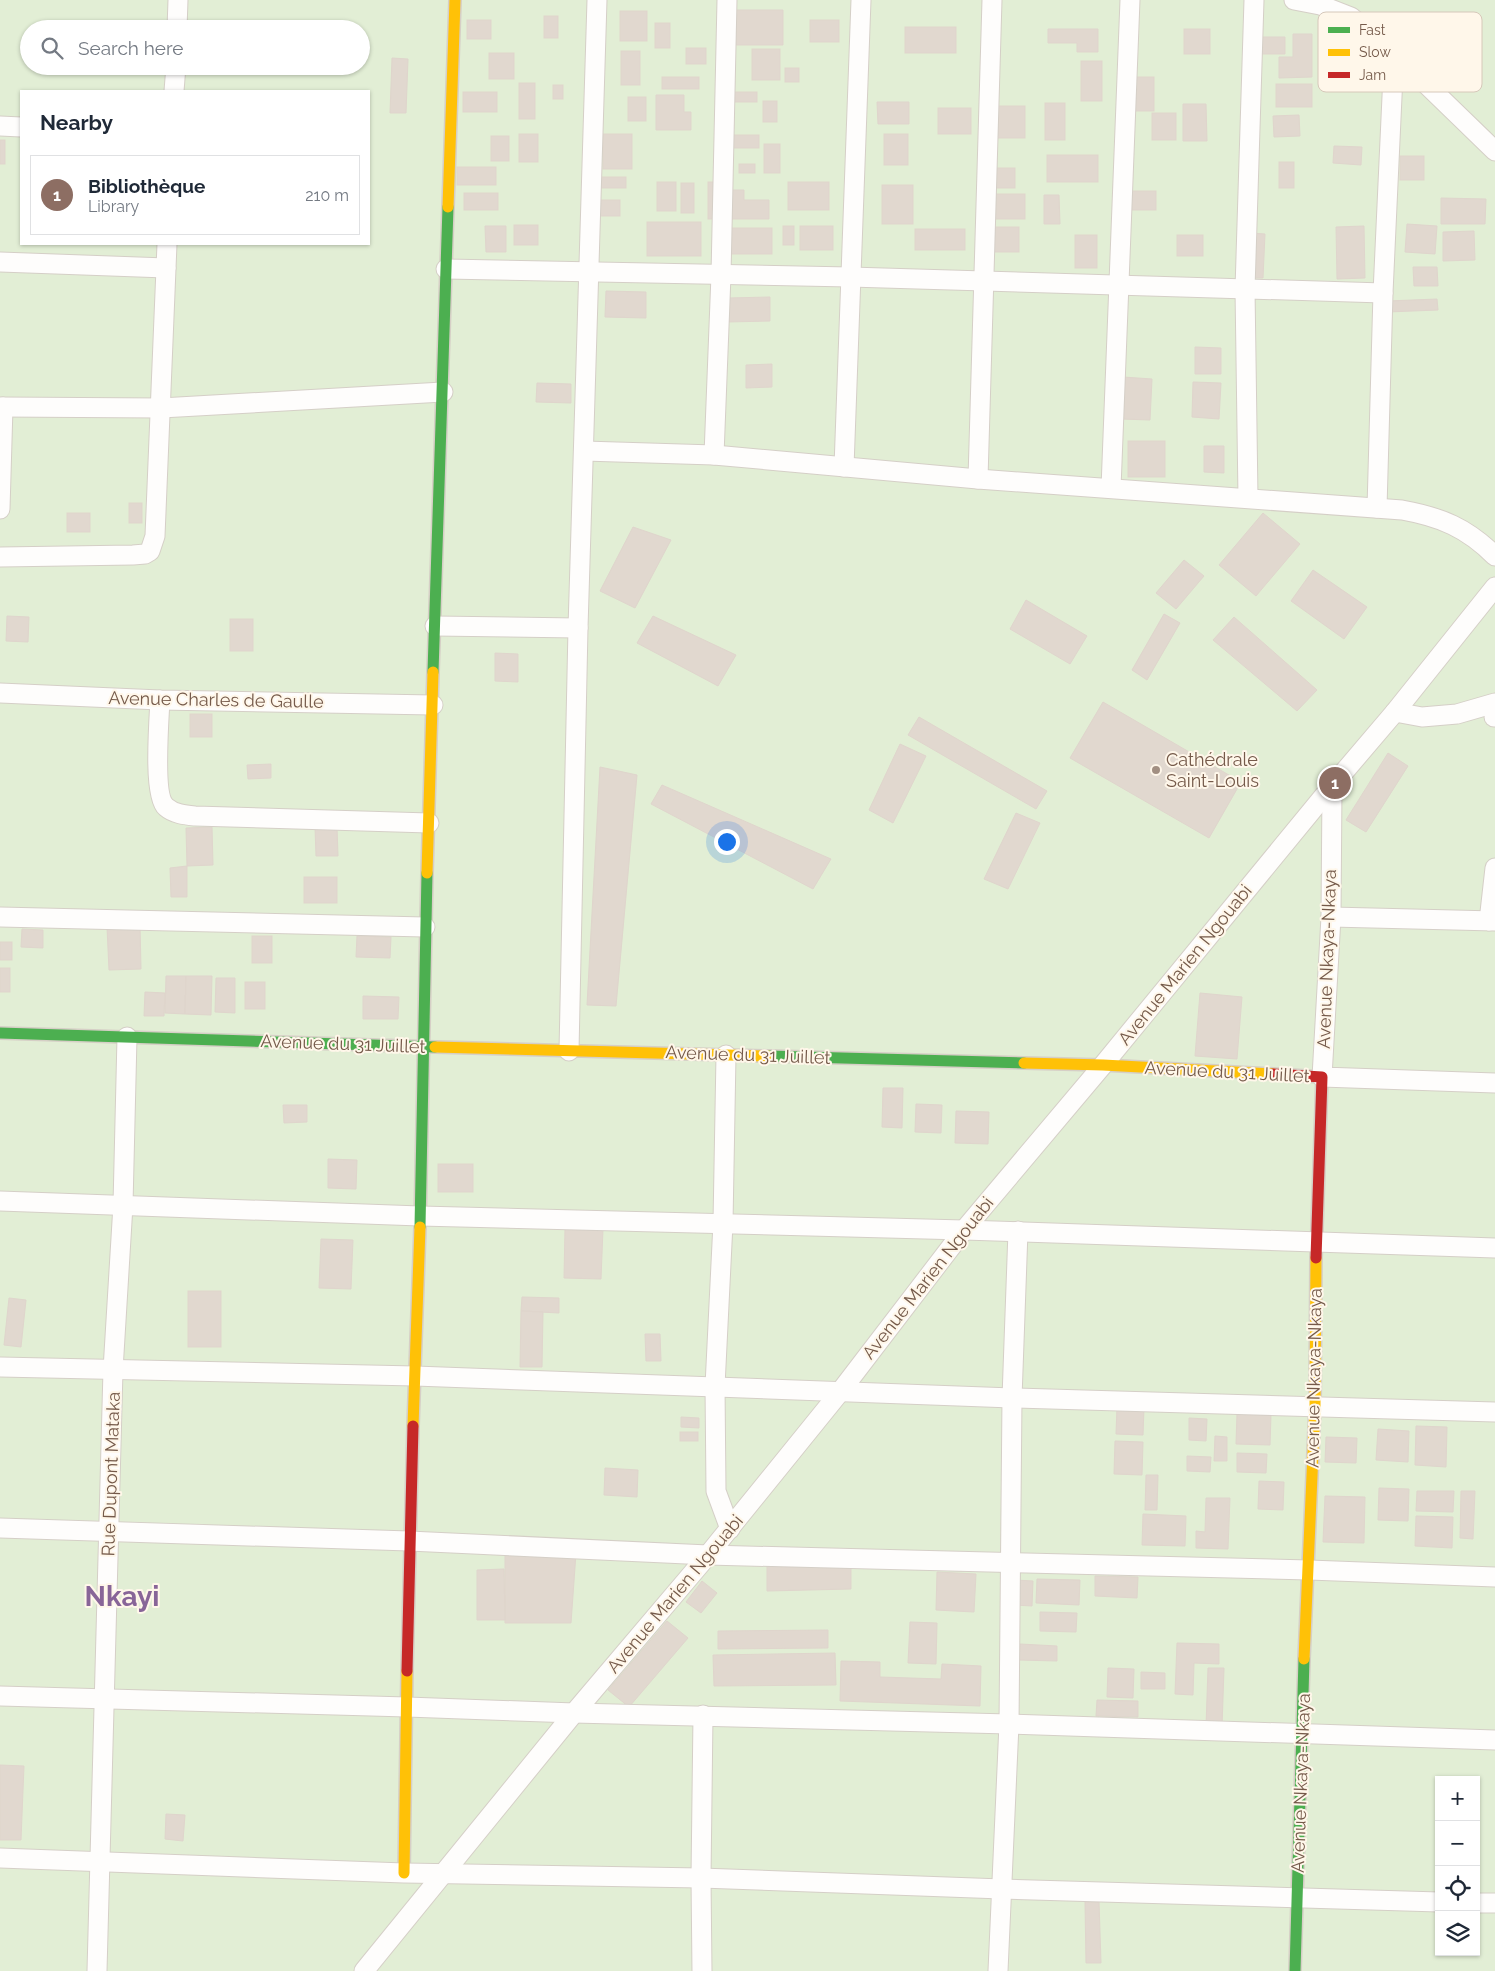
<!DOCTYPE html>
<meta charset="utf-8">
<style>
:root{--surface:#fff;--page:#f2f2f3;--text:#1f2937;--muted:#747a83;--line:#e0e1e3;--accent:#7c3aed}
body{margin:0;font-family:Raleway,sans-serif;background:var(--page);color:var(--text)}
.controls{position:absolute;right:15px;bottom:15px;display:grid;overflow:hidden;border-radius:0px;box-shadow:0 1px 4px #0004}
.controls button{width:45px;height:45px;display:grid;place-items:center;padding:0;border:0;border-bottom:1px solid var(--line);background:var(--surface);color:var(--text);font:25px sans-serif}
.you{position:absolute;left:726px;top:841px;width:18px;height:18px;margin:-12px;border:4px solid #fff;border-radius:50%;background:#1a73e8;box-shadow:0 0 0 8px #1a73e833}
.badge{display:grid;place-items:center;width:32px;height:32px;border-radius:50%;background:var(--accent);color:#fff;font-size:16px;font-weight:700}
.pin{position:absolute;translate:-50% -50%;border:2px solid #fff;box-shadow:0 1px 5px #0006}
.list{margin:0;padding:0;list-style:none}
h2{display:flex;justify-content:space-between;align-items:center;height:65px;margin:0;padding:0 20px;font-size:21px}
h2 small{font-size:16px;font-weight:400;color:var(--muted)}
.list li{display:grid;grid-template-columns:32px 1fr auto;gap:15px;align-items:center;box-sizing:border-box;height:80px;margin:0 10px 10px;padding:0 10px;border:1px solid var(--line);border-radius:0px}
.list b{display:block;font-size:19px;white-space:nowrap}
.list p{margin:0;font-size:16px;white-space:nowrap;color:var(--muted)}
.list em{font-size:16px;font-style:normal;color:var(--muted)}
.icon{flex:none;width:28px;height:28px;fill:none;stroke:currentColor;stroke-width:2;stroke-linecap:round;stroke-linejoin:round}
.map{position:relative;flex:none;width:1495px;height:1971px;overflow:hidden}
.search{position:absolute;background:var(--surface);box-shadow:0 1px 4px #0004;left:20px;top:20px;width:350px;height:55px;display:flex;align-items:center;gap:12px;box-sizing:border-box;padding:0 18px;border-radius:28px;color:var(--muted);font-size:19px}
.panel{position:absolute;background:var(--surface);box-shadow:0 1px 4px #0004;left:20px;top:90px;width:350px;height:155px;border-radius:0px}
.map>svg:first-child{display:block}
</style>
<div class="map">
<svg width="1495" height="1971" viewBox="0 0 1495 1971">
<rect width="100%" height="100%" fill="#f6f2ea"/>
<path fill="#e2eed5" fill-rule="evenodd" d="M0,0H1495V1971H0ZM29,29H361V66H29ZM21,91H369V244H21ZM1439,1780H1476V1952H1439Z"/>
<g fill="#e1d8cf" stroke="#dfd5cc">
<polygon points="730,10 783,10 783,45 731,45"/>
<rect x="620" y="11" width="27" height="30"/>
<rect x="544" y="16" width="14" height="22"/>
<rect x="467" y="20" width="24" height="19"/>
<rect x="810" y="20" width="29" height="22"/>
<rect x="655" y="23" width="15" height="25"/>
<rect x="905" y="27" width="51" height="26"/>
<polygon points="1048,29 1098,29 1098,52 1077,52 1077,43 1048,43"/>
<rect x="1184" y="29" width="26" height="25"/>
<polygon points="1293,34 1312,34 1312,77 1279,78 1279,57 1293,57"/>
<polygon points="1257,37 1285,37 1285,54 1256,54"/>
<rect x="686" y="48" width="20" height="16"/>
<rect x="752" y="49" width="28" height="31"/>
<rect x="621" y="51" width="19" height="34"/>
<rect x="489" y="53" width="25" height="26"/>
<polygon points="392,58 408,59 406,113 390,113"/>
<rect x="1081" y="61" width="21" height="40"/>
<rect x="785" y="68" width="14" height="14"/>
<rect x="662" y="77" width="37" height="12"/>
<rect x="1132" y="77" width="22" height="34"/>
<rect x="519" y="83" width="16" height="36"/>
<rect x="1276" y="84" width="36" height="23"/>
<rect x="553" y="85" width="10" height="14"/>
<rect x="463" y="92" width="34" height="20"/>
<rect x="732" y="92" width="25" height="10"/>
<polygon points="656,95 684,95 684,112 691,112 691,130 656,130"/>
<rect x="628" y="97" width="18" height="24"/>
<rect x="763" y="101" width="14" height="21"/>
<polygon points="877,102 909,102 909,124 878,124"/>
<rect x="1045" y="103" width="20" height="37"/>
<polygon points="1183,104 1206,104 1207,141 1183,141"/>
<rect x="994" y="106" width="31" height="32"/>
<rect x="938" y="108" width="33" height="26"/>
<rect x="1152" y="113" width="24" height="27"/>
<polygon points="1299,115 1300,136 1274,137 1273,116"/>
<rect x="519" y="134" width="19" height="28"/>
<rect x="603" y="134" width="29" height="35"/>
<rect x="884" y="134" width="24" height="31"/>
<rect x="728" y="135" width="31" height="13"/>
<rect x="491" y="136" width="18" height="25"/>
<rect x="0" y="140" width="5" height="24"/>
<rect x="764" y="144" width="16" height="29"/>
<polygon points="1334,146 1362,147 1361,165 1333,163"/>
<rect x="1047" y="155" width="51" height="27"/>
<rect x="1400" y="156" width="24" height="24"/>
<rect x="1279" y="162" width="15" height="26"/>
<rect x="739" y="164" width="16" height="9"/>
<rect x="457" y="167" width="39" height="18"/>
<rect x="991" y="168" width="24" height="20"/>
<rect x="595" y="177" width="31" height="11"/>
<rect x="657" y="182" width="19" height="29"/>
<rect x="708" y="182" width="9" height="37"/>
<rect x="788" y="182" width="41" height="28"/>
<rect x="681" y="183" width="13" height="30"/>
<rect x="882" y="185" width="31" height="39"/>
<polygon points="727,190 744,190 744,200 769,200 769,219 727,219"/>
<rect x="1131" y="191" width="25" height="19"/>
<rect x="464" y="193" width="34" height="17"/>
<rect x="991" y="194" width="34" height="25"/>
<polygon points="1044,195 1059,195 1060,224 1044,224"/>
<polygon points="1441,198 1486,199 1485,224 1441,224"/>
<rect x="599" y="200" width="21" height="16"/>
<rect x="647" y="222" width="54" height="34"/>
<polygon points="1407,224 1437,226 1435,254 1405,252"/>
<rect x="514" y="225" width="24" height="20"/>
<polygon points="485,226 506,226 506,252 486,252"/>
<rect x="783" y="226" width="11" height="19"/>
<rect x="800" y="226" width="33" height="24"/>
<polygon points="1364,226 1365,278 1337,279 1336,227"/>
<rect x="989" y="227" width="30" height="25"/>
<rect x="728" y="228" width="44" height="26"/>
<rect x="915" y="229" width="50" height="21"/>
<polygon points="1474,231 1475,260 1443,261 1443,232"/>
<polygon points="1251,233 1265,234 1263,278 1249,278"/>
<rect x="1075" y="235" width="22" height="33"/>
<rect x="1177" y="235" width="26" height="21"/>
<polygon points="1413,267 1437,267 1438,286 1414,286"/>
<polygon points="606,291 646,292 646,318 605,317"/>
<polygon points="770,297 770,321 728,322 728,298"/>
<polygon points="1437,299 1438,310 1387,312 1387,301"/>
<polygon points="1195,347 1221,348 1221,374 1195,374"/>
<polygon points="772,364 772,387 746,388 746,365"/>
<polygon points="1123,377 1152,379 1150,420 1121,419"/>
<polygon points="1193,382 1221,383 1219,419 1192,417"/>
<polygon points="537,383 571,384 571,403 536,402"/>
<rect x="1128" y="441" width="37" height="36"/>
<polygon points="1204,446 1224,446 1224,473 1204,472"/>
<rect x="129" y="503" width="13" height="20"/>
<rect x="67" y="513" width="23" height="19"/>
<polygon points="1263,513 1300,544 1256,596 1219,565"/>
<polygon points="633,527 671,540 635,608 600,591"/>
<polygon points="1184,560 1204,576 1176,609 1156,593"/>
<polygon points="1313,570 1367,607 1344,639 1291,601"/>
<polygon points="1026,600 1087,636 1070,664 1010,629"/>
<polygon points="1164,614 1180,623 1147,680 1132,670"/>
<polygon points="7,616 29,617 28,642 6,641"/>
<polygon points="653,616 736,655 718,686 637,643"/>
<polygon points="1234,617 1317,690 1297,711 1213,640"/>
<rect x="230" y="619" width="23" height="32"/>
<polygon points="495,653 518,654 518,682 495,681"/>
<polygon points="1103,702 1241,782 1209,838 1070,758"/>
<rect x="190" y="714" width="22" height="23"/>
<polygon points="919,717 1047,791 1036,809 908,735"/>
<polygon points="900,744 926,756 893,823 869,810"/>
<polygon points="1388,753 1408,766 1366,832 1346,820"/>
<polygon points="271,764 271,778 248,779 247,765"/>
<polygon points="600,767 637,775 616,1006 587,1005"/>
<polygon points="662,785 831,859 813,889 651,804"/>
<polygon points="1016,813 1040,823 1008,889 984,879"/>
<polygon points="212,827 213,865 187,866 186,828"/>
<polygon points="315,827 337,827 338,856 316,856"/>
<polygon points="187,866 187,897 171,897 170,868"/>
<rect x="304" y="877" width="33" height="26"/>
<polygon points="140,926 141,969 109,970 107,927"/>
<polygon points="22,929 43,930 43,948 21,947"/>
<rect x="252" y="936" width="20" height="27"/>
<polygon points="357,936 391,937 390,958 356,957"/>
<rect x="0" y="942" width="12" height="18"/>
<rect x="0" y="968" width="10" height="24"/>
<polygon points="166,976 186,976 185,1014 165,1013"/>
<polygon points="186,976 212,976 211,1015 185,1014"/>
<polygon points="216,978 235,978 235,1013 215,1012"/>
<rect x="245" y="982" width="20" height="27"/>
<polygon points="145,992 165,993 164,1016 144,1016"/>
<polygon points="1200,993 1242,997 1237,1059 1195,1056"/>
<polygon points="363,996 399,997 398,1019 363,1019"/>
<polygon points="883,1088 903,1088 902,1128 882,1127"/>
<polygon points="916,1104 942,1105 941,1133 915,1132"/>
<polygon points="283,1105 307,1105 307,1122 284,1123"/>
<polygon points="956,1111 989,1112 988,1144 955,1143"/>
<polygon points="328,1159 357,1160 356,1189 328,1188"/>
<rect x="438" y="1164" width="35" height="28"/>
<polygon points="565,1228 603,1229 601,1279 564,1278"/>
<polygon points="321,1239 353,1240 351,1289 319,1288"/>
<rect x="188" y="1291" width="33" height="56"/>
<polygon points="522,1297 559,1298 559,1313 521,1311"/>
<polygon points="9,1298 26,1300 21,1347 4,1345"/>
<polygon points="521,1311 543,1312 542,1367 520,1367"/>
<polygon points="645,1334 660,1334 661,1361 646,1361"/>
<polygon points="1117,1407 1144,1408 1143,1435 1116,1434"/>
<polygon points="1237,1414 1271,1415 1270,1445 1236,1444"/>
<polygon points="681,1417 699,1418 699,1428 681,1427"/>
<polygon points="1189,1418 1207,1419 1206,1441 1189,1440"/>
<polygon points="1416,1426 1447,1427 1446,1467 1415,1465"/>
<polygon points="1378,1429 1409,1431 1408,1462 1376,1460"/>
<rect x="680" y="1432" width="18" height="9"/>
<polygon points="1215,1436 1227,1437 1227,1461 1214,1461"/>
<polygon points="1326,1437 1357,1438 1356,1463 1325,1462"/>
<polygon points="1115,1441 1143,1442 1142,1475 1114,1474"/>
<polygon points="1237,1453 1267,1454 1266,1473 1237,1472"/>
<polygon points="1187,1456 1211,1457 1210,1472 1187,1471"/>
<polygon points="605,1468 638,1470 637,1497 604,1495"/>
<polygon points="1146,1475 1158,1475 1157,1510 1145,1510"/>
<polygon points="1259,1481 1284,1482 1283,1510 1258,1509"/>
<polygon points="1379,1488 1409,1489 1408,1521 1378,1520"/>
<polygon points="1417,1491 1454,1491 1453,1512 1416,1511"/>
<polygon points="1461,1491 1475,1491 1473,1539 1460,1538"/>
<polygon points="1325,1496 1365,1497 1364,1543 1323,1542"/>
<polygon points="1206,1498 1230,1498 1228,1549 1196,1548 1196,1531 1205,1532"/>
<polygon points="1143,1514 1186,1516 1185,1546 1142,1545"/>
<polygon points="1416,1516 1453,1517 1452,1548 1415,1546"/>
<polygon points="505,1546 576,1553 571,1623 505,1623"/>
<polygon points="851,1560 851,1589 767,1591 767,1561"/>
<polygon points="504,1569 505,1620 477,1620 477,1570"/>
<polygon points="937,1572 976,1574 974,1612 936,1610"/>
<polygon points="1095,1576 1138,1577 1137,1598 1095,1596"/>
<polygon points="1037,1579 1080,1580 1079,1605 1036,1603"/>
<polygon points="1015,1580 1033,1581 1032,1606 1014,1605"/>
<polygon points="702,1581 717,1593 701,1613 686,1602"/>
<polygon points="1040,1612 1077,1613 1076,1632 1040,1631"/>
<polygon points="667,1621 688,1638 629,1707 608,1690"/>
<polygon points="910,1622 937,1623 936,1664 908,1663"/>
<polygon points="828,1630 828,1648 718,1649 718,1631"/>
<polygon points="1177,1643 1219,1644 1219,1664 1194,1663 1193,1695 1175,1694"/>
<polygon points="1020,1644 1057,1646 1057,1661 1019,1660"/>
<polygon points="835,1653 836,1685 714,1686 713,1655"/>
<polygon points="841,1661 880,1662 880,1677 941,1679 942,1664 981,1666 980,1706 840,1701"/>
<polygon points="1108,1668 1134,1669 1133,1698 1107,1697"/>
<polygon points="1208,1668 1224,1668 1222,1727 1206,1727"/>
<polygon points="1141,1672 1165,1673 1165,1689 1141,1689"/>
<polygon points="1097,1700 1138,1701 1138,1717 1096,1716"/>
<polygon points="0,1765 24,1766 21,1840 0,1840"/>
<polygon points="166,1814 185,1815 183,1841 165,1839"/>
<polygon points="1085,1902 1099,1902 1101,1963 1086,1963"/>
</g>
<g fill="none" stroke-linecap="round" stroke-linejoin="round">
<g stroke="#d5cfc7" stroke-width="21">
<g id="street">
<polyline points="1294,0 1320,5 1351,17 1394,53 1495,151"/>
<polyline points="177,29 178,0"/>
<polyline points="174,91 176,66"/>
<polyline points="0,126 21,127"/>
<polyline points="0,262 166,268"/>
<polyline points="446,269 850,277 1383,293"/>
<polyline points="0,407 161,408 443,392"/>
<path d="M584,451L714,455L978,479L1402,510C1441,517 1467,528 1495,556"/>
<polyline points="714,455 721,275 727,0"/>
<polyline points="844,467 861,0"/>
<polyline points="978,479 992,0"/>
<polyline points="1111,488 1130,0"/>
<polyline points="1248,498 1245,289 1254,0"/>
<polyline points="1377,508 1383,293 1394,53"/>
<polyline points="0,509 3,407"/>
<polyline points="0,557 133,555 145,554 150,551 155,536 167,244"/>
<polyline points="435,626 578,628"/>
<polyline points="0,693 160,700 433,705"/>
<path d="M160,700C159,720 153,796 166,807C174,814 185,815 195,816L429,823"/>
<polyline points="1395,712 1422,717 1457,714 1495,703"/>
<polyline points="1494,717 1495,717"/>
<polyline points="1332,786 1331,917 1322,1077 1495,1083"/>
<polyline points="0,917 425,927"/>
<polyline points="1331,917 1495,921"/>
<polyline points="1489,921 1495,868"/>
<polyline points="569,1051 578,628 597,0"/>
<polyline points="726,1055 723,1223 715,1386 716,1491 730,1529"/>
<polyline points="0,1201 420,1216 964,1230 1495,1248"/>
<polyline points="0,1367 415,1376 1012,1398 1495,1412"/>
<polyline points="0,1528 409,1541 708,1555 1309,1570 1495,1577"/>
<polyline points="0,1696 407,1707 574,1713 1009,1724 1495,1740"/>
<polyline points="0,1858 404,1873 701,1878 1002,1889 1439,1902"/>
<polyline points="1476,1903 1495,1903"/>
<polyline points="97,1971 113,1370 123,1205 127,1037"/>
<polyline points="364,1971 574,1713 708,1555 840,1392 964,1230 1103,1065 1332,786 1395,712 1495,587"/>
<polyline points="702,1971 701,1878 703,1715"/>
<polyline points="998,1971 1009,1724 1012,1398 1018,1231"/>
</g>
</g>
<g stroke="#d6cfc6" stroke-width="14">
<g id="fast">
<polyline points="433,672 448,207"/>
<polyline points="0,1033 435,1047"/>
<polyline points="768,1056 1024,1063"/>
<polyline points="420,1227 427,873"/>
<polyline points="1295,1971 1304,1659"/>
</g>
</g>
<g stroke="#d6cfc6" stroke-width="14">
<g id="slow">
<polyline points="448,207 455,0"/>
<polyline points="427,873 433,672"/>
<polyline points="435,1047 768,1056"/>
<polyline points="1024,1063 1103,1065 1273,1074"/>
<polyline points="413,1426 420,1227"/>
<polyline points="1304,1659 1315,1407 1316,1258"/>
<polyline points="404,1873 407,1671"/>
</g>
</g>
<g stroke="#d6cfc6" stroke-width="14">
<g id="jam">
<polyline points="1273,1074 1322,1077 1316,1258"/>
<polyline points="407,1671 413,1426"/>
</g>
</g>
<use href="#street" stroke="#fefdfc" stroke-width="19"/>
<use href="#fast" stroke="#4caf50" stroke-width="11"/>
<use href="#slow" stroke="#ffc107" stroke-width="11"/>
<use href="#jam" stroke="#c62828" stroke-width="11"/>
</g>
<circle fill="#a28f82" stroke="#fff7ea" stroke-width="2" cx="1156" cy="770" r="5"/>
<g text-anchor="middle" stroke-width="4" stroke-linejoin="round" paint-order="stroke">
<g font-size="18" fill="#755a4a" stroke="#fff7ea">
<text transform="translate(216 700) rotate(1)" y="6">Avenue Charles de Gaulle</text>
<text transform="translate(1327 959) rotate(-88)" y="6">Avenue Nkaya-Nkaya</text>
<text transform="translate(1185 965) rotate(-51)" y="6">Avenue Marien Ngouabi</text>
<text transform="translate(343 1044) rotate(2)" y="6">Avenue du 31 Juillet</text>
<text transform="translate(748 1055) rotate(2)" y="6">Avenue du 31 Juillet</text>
<text transform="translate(1227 1072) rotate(3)" y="6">Avenue du 31 Juillet</text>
<text transform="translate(928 1278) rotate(-52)" y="6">Avenue Marien Ngouabi</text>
<text transform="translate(1314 1378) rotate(-89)" y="6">Avenue Nkaya-Nkaya</text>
<text transform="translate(111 1474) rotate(-88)" y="6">Rue Dupont Mataka</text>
<text transform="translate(675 1594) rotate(-50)" y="6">Avenue Marien Ngouabi</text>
<text transform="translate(1301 1783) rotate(-88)" y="6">Avenue Nkaya-Nkaya</text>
</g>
<g font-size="18" fill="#755a4a" stroke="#fff7ea" text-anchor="start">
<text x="1166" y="766">Cathédrale<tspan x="1166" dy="21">Saint-Louis</tspan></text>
</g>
<g font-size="28" font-weight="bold" fill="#886598" stroke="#fff7ea">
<text x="122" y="1606">Nkayi</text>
</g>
</g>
<rect x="1318" y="12" width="164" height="80" rx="8" fill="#fff7ea" stroke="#d6c8ba" stroke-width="1"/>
<rect x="1328" y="27" width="22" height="6" fill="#4caf50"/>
<rect x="1328" y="49" width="22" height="7" fill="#ffc107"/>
<rect x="1328" y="72" width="22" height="6" fill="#c62828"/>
<g font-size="14" fill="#755a4a">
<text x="1359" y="35">Fast</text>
<text x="1359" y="57">Slow</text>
<text x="1359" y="80">Jam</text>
</g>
</svg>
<div class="controls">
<button>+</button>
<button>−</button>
<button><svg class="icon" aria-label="locate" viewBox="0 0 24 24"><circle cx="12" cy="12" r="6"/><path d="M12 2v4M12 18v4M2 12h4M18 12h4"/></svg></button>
<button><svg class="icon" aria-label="layers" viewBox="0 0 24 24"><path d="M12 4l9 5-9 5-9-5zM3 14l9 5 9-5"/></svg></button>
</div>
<div class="you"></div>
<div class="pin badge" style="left:1335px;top:783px;background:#8d6e63">1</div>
<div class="search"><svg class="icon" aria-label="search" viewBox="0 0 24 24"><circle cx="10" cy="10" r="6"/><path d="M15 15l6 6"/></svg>Search here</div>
<section class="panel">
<h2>Nearby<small></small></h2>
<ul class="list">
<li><span class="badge" style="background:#8d6e63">1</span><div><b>Bibliothèque</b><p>Library</p></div><em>210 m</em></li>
</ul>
</section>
</div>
